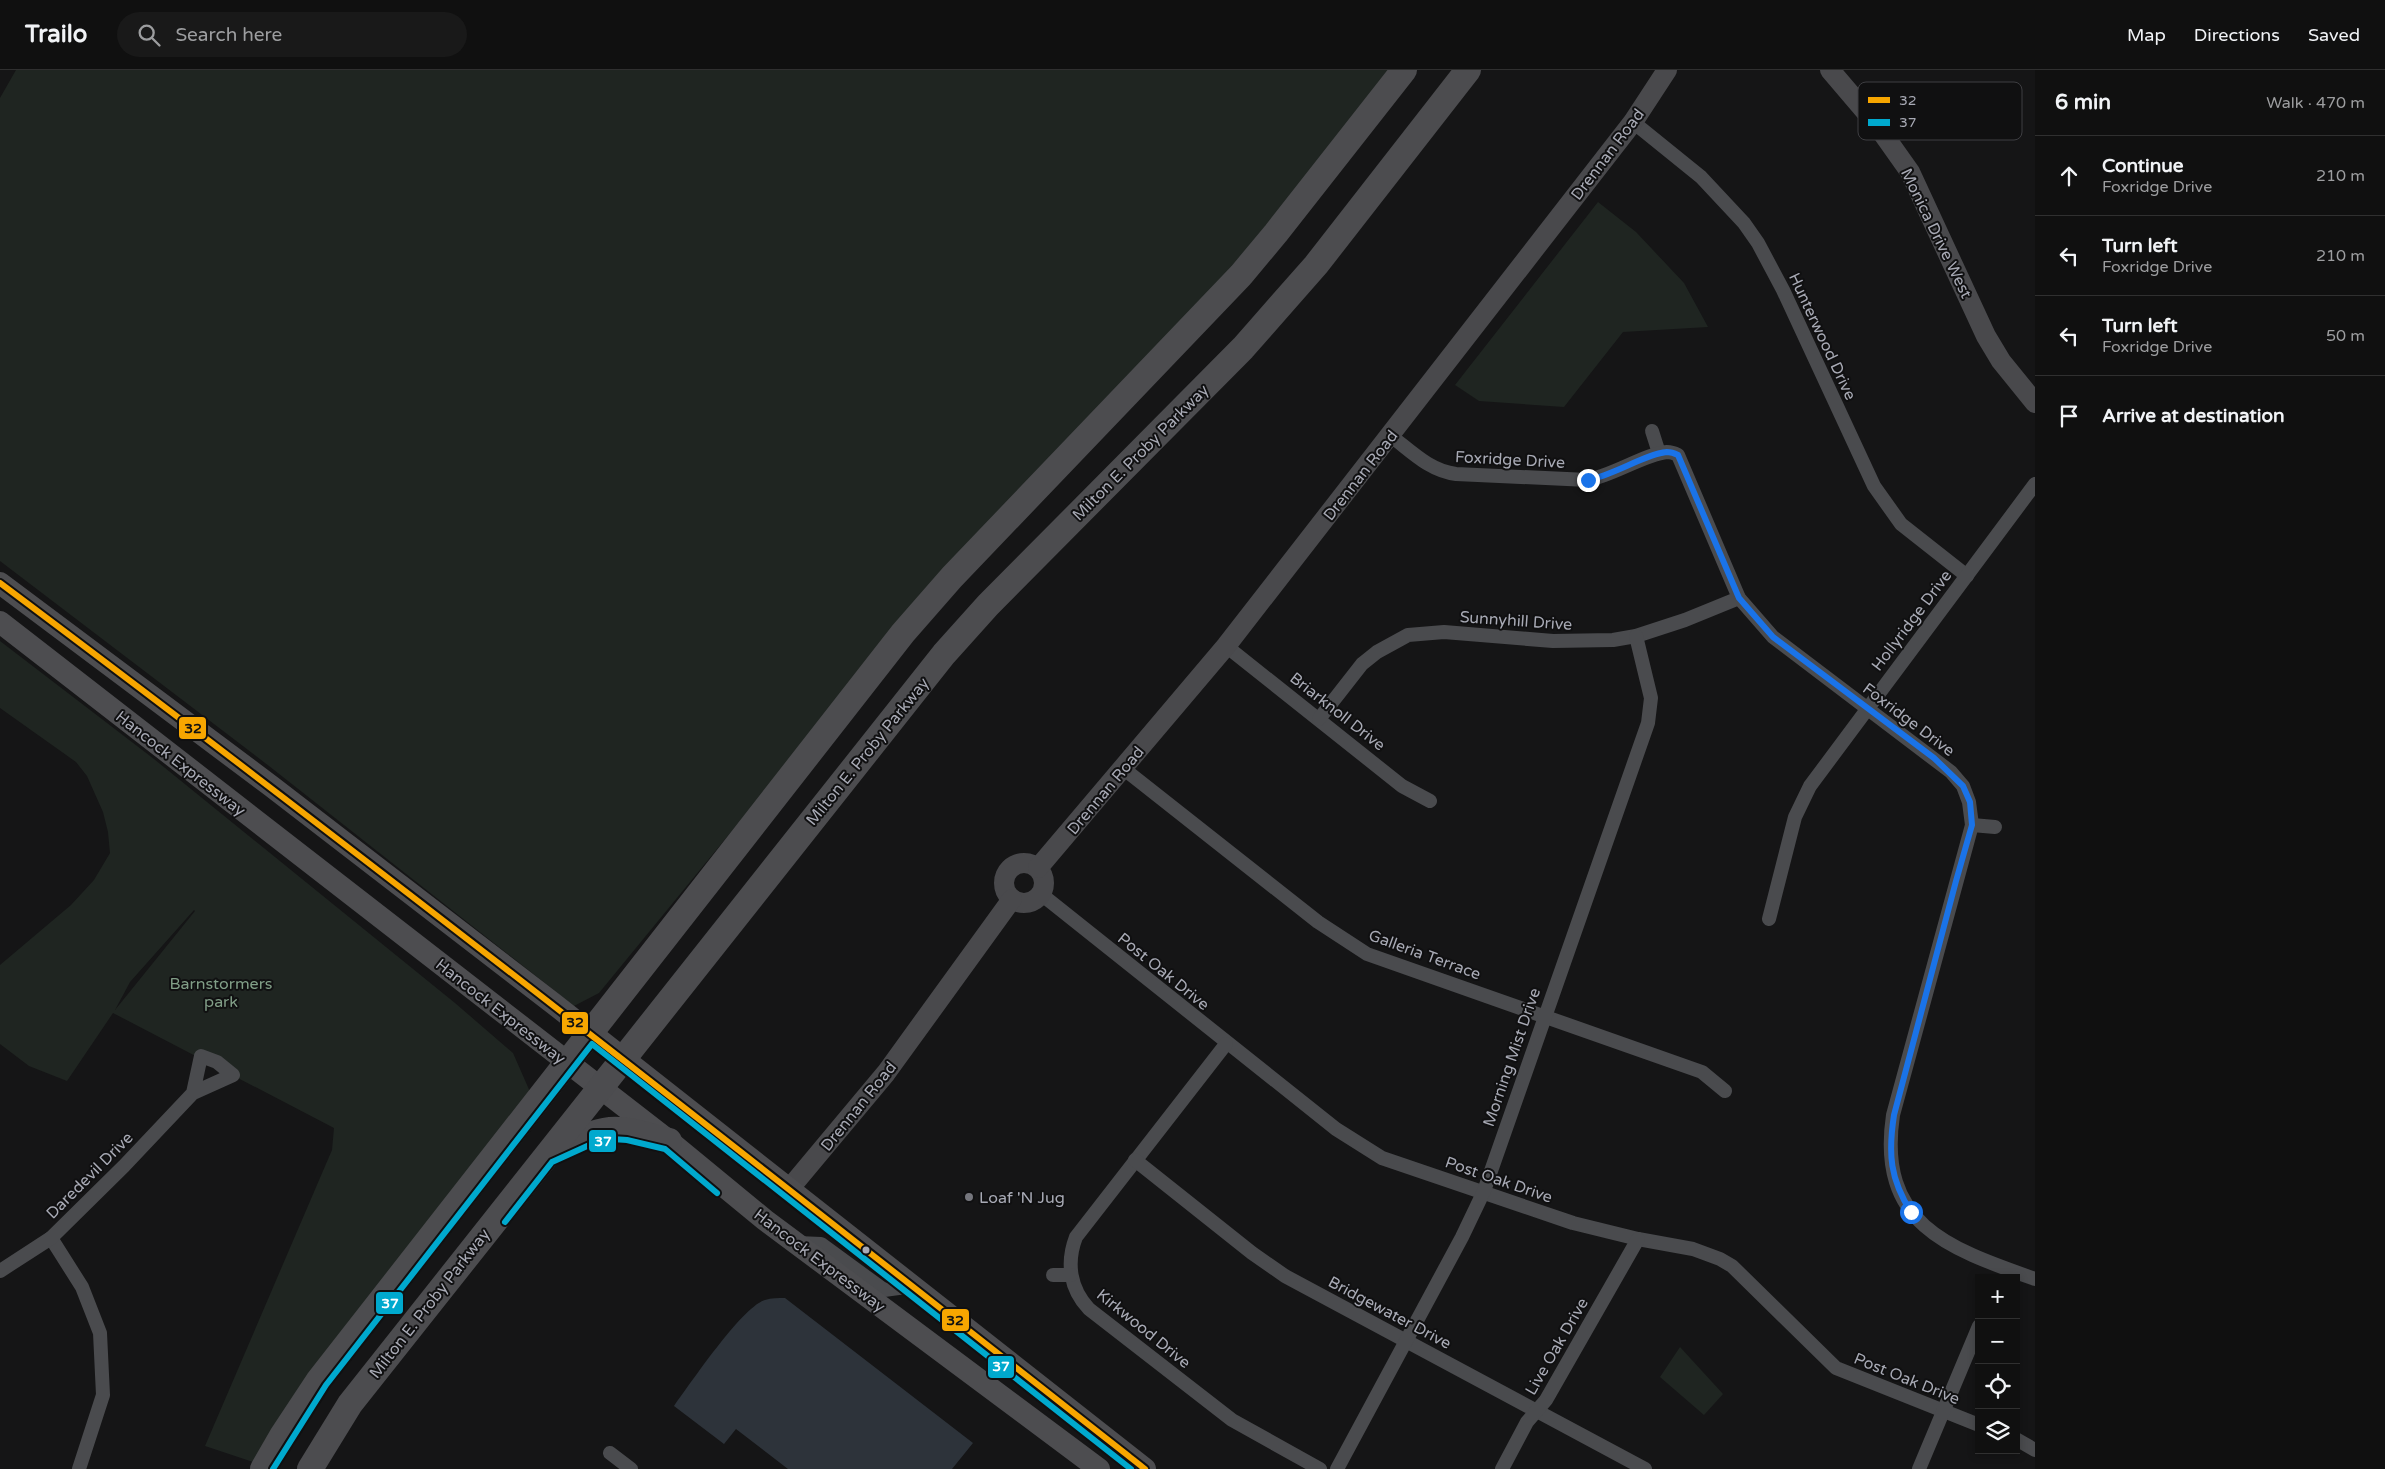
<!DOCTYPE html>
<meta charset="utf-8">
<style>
:root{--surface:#101010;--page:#191919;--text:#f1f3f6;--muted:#9c9d9f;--line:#303030}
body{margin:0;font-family:"Varela Round",sans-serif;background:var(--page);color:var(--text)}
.controls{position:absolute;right:15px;bottom:15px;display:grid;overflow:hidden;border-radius:0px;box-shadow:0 2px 8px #0003}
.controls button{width:45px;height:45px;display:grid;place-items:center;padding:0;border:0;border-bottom:1px solid var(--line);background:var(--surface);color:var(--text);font:25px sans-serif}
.stop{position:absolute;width:15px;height:15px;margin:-11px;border:4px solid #1a73e8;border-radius:50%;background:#fff}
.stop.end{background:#1a73e8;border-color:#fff;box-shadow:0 1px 5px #0008}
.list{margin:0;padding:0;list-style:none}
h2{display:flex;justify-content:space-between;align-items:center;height:65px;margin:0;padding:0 20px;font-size:21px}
h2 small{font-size:16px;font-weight:400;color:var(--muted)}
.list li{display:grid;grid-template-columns:32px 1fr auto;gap:15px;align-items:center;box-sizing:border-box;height:80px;padding:0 20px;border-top:1px solid var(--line)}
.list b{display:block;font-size:19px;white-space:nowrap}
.list p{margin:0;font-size:16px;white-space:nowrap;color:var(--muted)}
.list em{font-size:16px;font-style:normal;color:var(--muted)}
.icon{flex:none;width:28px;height:28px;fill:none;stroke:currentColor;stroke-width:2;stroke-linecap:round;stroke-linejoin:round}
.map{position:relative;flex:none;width:2035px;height:1399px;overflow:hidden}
header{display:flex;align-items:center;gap:30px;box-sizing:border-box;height:70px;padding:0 25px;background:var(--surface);border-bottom:1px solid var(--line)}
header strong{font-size:24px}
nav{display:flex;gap:28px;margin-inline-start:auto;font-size:18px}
.search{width:350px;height:45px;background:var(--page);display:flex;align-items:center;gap:12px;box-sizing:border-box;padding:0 18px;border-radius:28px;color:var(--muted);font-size:19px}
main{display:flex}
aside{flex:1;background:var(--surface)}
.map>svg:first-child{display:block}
</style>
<header>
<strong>Trailo</strong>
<div class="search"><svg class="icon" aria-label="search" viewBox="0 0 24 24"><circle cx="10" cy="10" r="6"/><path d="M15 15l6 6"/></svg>Search here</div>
<nav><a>Map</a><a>Directions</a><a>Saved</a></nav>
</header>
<main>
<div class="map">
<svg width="2035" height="1399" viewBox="0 0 2035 1399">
<rect width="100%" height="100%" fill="#151516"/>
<g fill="#1f2521" fill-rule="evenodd">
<polygon points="16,0 1390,0 1250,179 954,490 599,923 574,936 269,696 0,491 0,28"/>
<polygon points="1598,132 1636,162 1684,213 1708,257 1623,262 1564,337 1479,331 1455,315"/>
<path d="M0,571L154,689L455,933L513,983L531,1024L253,1392L205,1376L332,1080L334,1058L113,943L67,1011L29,996L0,974V895L71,835L94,810L110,783L108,762L103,742L87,706L76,692L0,638ZM194,840L195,841L115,940L130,912Z"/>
<polygon points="1680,1277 1723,1324 1704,1345 1660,1307"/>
</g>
<path fill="#2d333a" d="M785,1228L973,1373L952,1399H788L736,1359L724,1374L674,1336C691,1313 742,1237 765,1230C771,1228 779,1228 785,1228Z"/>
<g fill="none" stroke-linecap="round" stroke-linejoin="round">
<g stroke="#4a4b4e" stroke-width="14">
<polyline points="1633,52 1701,107 1744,153 1758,173 1783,220 1874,416 1901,454 1967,506"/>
<polyline points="1652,361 1659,383"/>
<path d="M1391,366C1412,382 1430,401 1456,404L1588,410C1614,405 1645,384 1667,382C1671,382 1674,383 1678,385L1739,528L1773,567L1951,702L1963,716L1969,732L1972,755L1893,1045C1877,1154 1947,1178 2035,1209"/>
<polyline points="1226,576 1402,716 1430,731"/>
<polyline points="1319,649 1362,594 1377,582 1408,565 1444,562 1553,571 1613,570 1636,566 1685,550 1739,528"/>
<polyline points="1124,699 1318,852 1367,884 1702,1002 1725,1021"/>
<polyline points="1972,755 1995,757"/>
<polyline points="1041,824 1336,1059 1382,1088 1573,1153 1638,1169 1693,1179 1720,1189 1732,1196 1836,1298 1979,1355"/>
<polyline points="1769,849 1795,747 1810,716 2035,414"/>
<path d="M1226,974L1076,1167C1066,1193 1070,1219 1089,1239L1232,1350L1320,1399"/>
<polyline points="1135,1090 1252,1183 1285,1206 1645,1399"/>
<polyline points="51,1168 82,1217 100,1263 103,1325 79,1399"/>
<polyline points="798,1173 821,1174 884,1220 913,1216"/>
<polyline points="0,1201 51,1168 124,1096 193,1023 233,1005 217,992 201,986 193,1023"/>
<polyline points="1053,1205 1071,1205"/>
<polyline points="2016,1369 2035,1380"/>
<polyline points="610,1383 631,1399"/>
<polyline points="1337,1399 1462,1167 1484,1121 1648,653 1651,628 1636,566"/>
<polyline points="1502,1399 1527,1352 1546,1330 1638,1169"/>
<polyline points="1919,1399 1979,1256"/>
</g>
<g stroke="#49494c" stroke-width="20">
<polyline points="1830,0 1876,54 1910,102 1986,266 2001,291 2035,333"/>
<circle cx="1024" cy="813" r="20"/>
<polyline points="1038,798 1226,576 1633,52 1667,0"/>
<polyline points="790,1118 886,1003 1012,829"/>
</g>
<g stroke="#4d4d50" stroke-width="22">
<polyline points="0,513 271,716 554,934 1145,1399"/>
<polyline points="0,552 669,1071 765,1150 1099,1399"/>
</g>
<g stroke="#4c4c4f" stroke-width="26">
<path d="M551,1083C570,1074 590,1062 610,1060C629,1058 651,1067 669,1071"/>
<polyline points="263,1399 282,1366 319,1310 903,563 952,507 1241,205 1276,163 1404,0"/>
<polyline points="310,1399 350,1334 944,584 988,535 1243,278 1316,195 1468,0"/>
</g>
<g stroke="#101011" stroke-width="10">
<path id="bus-1" d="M0,513C386,802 766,1101 1145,1399"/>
</g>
<g stroke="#101011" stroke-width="10">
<g id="bus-2">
<polyline points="505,1152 552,1092 596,1072 612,1069 627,1070 665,1079 717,1123"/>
<polyline points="273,1399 326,1315 592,974 1131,1399"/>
</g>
</g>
<use href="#bus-1" stroke="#f7a600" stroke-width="6"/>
<use href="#bus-2" stroke="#00a9ce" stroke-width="6"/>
</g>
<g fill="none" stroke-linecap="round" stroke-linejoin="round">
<path stroke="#1a73e8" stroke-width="6" d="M1588,410C1614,405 1645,384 1667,382C1671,382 1674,383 1678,385L1739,528L1773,567L1934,688L1963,716L1970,732L1972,755L1956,811L1894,1045C1888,1084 1890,1109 1911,1142"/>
</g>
<circle fill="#75767d" stroke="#101011" stroke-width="2" cx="969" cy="1127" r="5"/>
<circle fill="#a8aab5" stroke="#101011" stroke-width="2" cx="866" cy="1180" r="4.5"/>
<g text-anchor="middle" stroke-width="4" stroke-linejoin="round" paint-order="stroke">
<g font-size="16" fill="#a8aab5" stroke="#101011">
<text transform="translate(1607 84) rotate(-53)" y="6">Drennan Road</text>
<text transform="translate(1937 163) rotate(64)" y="6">Monica Drive West</text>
<text transform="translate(1823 266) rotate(65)" y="6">Hunterwood Drive</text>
<text transform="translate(1140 382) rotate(-45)" y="6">Milton E. Proby Parkway</text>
<text transform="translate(1510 389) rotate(3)" y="6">Foxridge Drive</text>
<text transform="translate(1360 405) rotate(-52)" y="6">Drennan Road</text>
<text transform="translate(1516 550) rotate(4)" y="6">Sunnyhill Drive</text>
<text transform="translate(1911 550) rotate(-53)" y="6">Hollyridge Drive</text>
<text transform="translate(1338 641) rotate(38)" y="6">Briarknoll Drive</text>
<text transform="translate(1909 649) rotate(37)" y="6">Foxridge Drive</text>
<text transform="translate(867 681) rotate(-51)" y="6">Milton E. Proby Parkway</text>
<text transform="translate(181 693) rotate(38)" y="6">Hancock Expressway</text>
<text transform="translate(1105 720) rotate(-50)" y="6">Drennan Road</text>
<text transform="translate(1425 884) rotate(20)" y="6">Galleria Terrace</text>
<text transform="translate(1164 901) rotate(39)" y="6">Post Oak Drive</text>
<text transform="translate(501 941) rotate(38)" y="6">Hancock Expressway</text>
<text transform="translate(1511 987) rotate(-71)" y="6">Morning Mist Drive</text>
<text transform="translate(858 1036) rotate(-51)" y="6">Drennan Road</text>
<text transform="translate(89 1105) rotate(-45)" y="6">Daredevil Drive</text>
<text transform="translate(1499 1109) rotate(19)" y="6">Post Oak Drive</text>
<text transform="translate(820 1190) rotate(37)" y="6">Hancock Expressway</text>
<text transform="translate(429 1233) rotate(-52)" y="6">Milton E. Proby Parkway</text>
<text transform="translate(1390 1242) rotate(28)" y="6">Bridgewater Drive</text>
<text transform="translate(1144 1258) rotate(39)" y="6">Kirkwood Drive</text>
<text transform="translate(1556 1276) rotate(-60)" y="6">Live Oak Drive</text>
<text transform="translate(1907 1308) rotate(22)" y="6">Post Oak Drive</text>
</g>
<g font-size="16" fill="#819e87" stroke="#101011">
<text x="221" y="919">Barnstormers<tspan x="221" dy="18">park</tspan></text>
</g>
<g font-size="16" fill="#a8aab5" stroke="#101011" text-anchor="start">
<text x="979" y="1133">Loaf 'N Jug</text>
</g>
</g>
<rect x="1858" y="12" width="164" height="58" rx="8" fill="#101011" stroke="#3e3e42" stroke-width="1"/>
<rect x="1868" y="27" width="22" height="6" fill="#f7a600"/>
<rect x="1868" y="49" width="22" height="7" fill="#00a9ce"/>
<g font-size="14" fill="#a8aab5">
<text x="1899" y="35">32</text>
<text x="1899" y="57">37</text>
</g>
<g stroke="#101011" stroke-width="2">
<rect x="178" y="646" width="29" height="24" rx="5" fill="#f7a600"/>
<rect x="561" y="941" width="28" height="24" rx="5" fill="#f7a600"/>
<rect x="588" y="1059" width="29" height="24" rx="5" fill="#00a9ce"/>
<rect x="375" y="1221" width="29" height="24" rx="5" fill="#00a9ce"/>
<rect x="941" y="1238" width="29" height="24" rx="5" fill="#f7a600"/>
<rect x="987" y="1285" width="28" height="24" rx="5" fill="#00a9ce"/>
</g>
<g font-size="14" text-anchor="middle" font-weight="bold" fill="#fff">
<text x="603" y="1076">37</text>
<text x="390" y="1238">37</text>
<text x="1001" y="1301">37</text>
</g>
<g font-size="14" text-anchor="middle" font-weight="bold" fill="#111">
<text x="193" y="663">32</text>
<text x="575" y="957">32</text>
<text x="955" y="1255">32</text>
</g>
</svg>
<div class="controls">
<button>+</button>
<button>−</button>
<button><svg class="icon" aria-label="locate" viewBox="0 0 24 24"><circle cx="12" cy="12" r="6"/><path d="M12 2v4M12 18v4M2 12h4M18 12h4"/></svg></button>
<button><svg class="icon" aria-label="layers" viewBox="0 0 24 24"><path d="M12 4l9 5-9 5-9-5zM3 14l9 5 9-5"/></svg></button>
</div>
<div class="stop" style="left:1911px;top:1142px"></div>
<div class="stop end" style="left:1588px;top:410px"></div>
</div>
<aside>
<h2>6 min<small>Walk · 470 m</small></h2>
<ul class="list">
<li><svg class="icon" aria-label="ahead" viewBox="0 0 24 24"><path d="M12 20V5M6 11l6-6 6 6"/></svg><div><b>Continue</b><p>Foxridge Drive</p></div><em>210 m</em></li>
<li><svg class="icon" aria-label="left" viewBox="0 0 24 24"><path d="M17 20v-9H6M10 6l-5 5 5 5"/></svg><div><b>Turn left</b><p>Foxridge Drive</p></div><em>210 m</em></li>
<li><svg class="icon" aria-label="left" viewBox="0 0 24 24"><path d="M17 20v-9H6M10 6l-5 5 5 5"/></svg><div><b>Turn left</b><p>Foxridge Drive</p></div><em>50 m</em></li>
<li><svg class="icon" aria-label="arrive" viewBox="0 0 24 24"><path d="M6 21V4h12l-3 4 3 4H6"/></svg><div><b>Arrive at destination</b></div></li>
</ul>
</aside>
</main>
